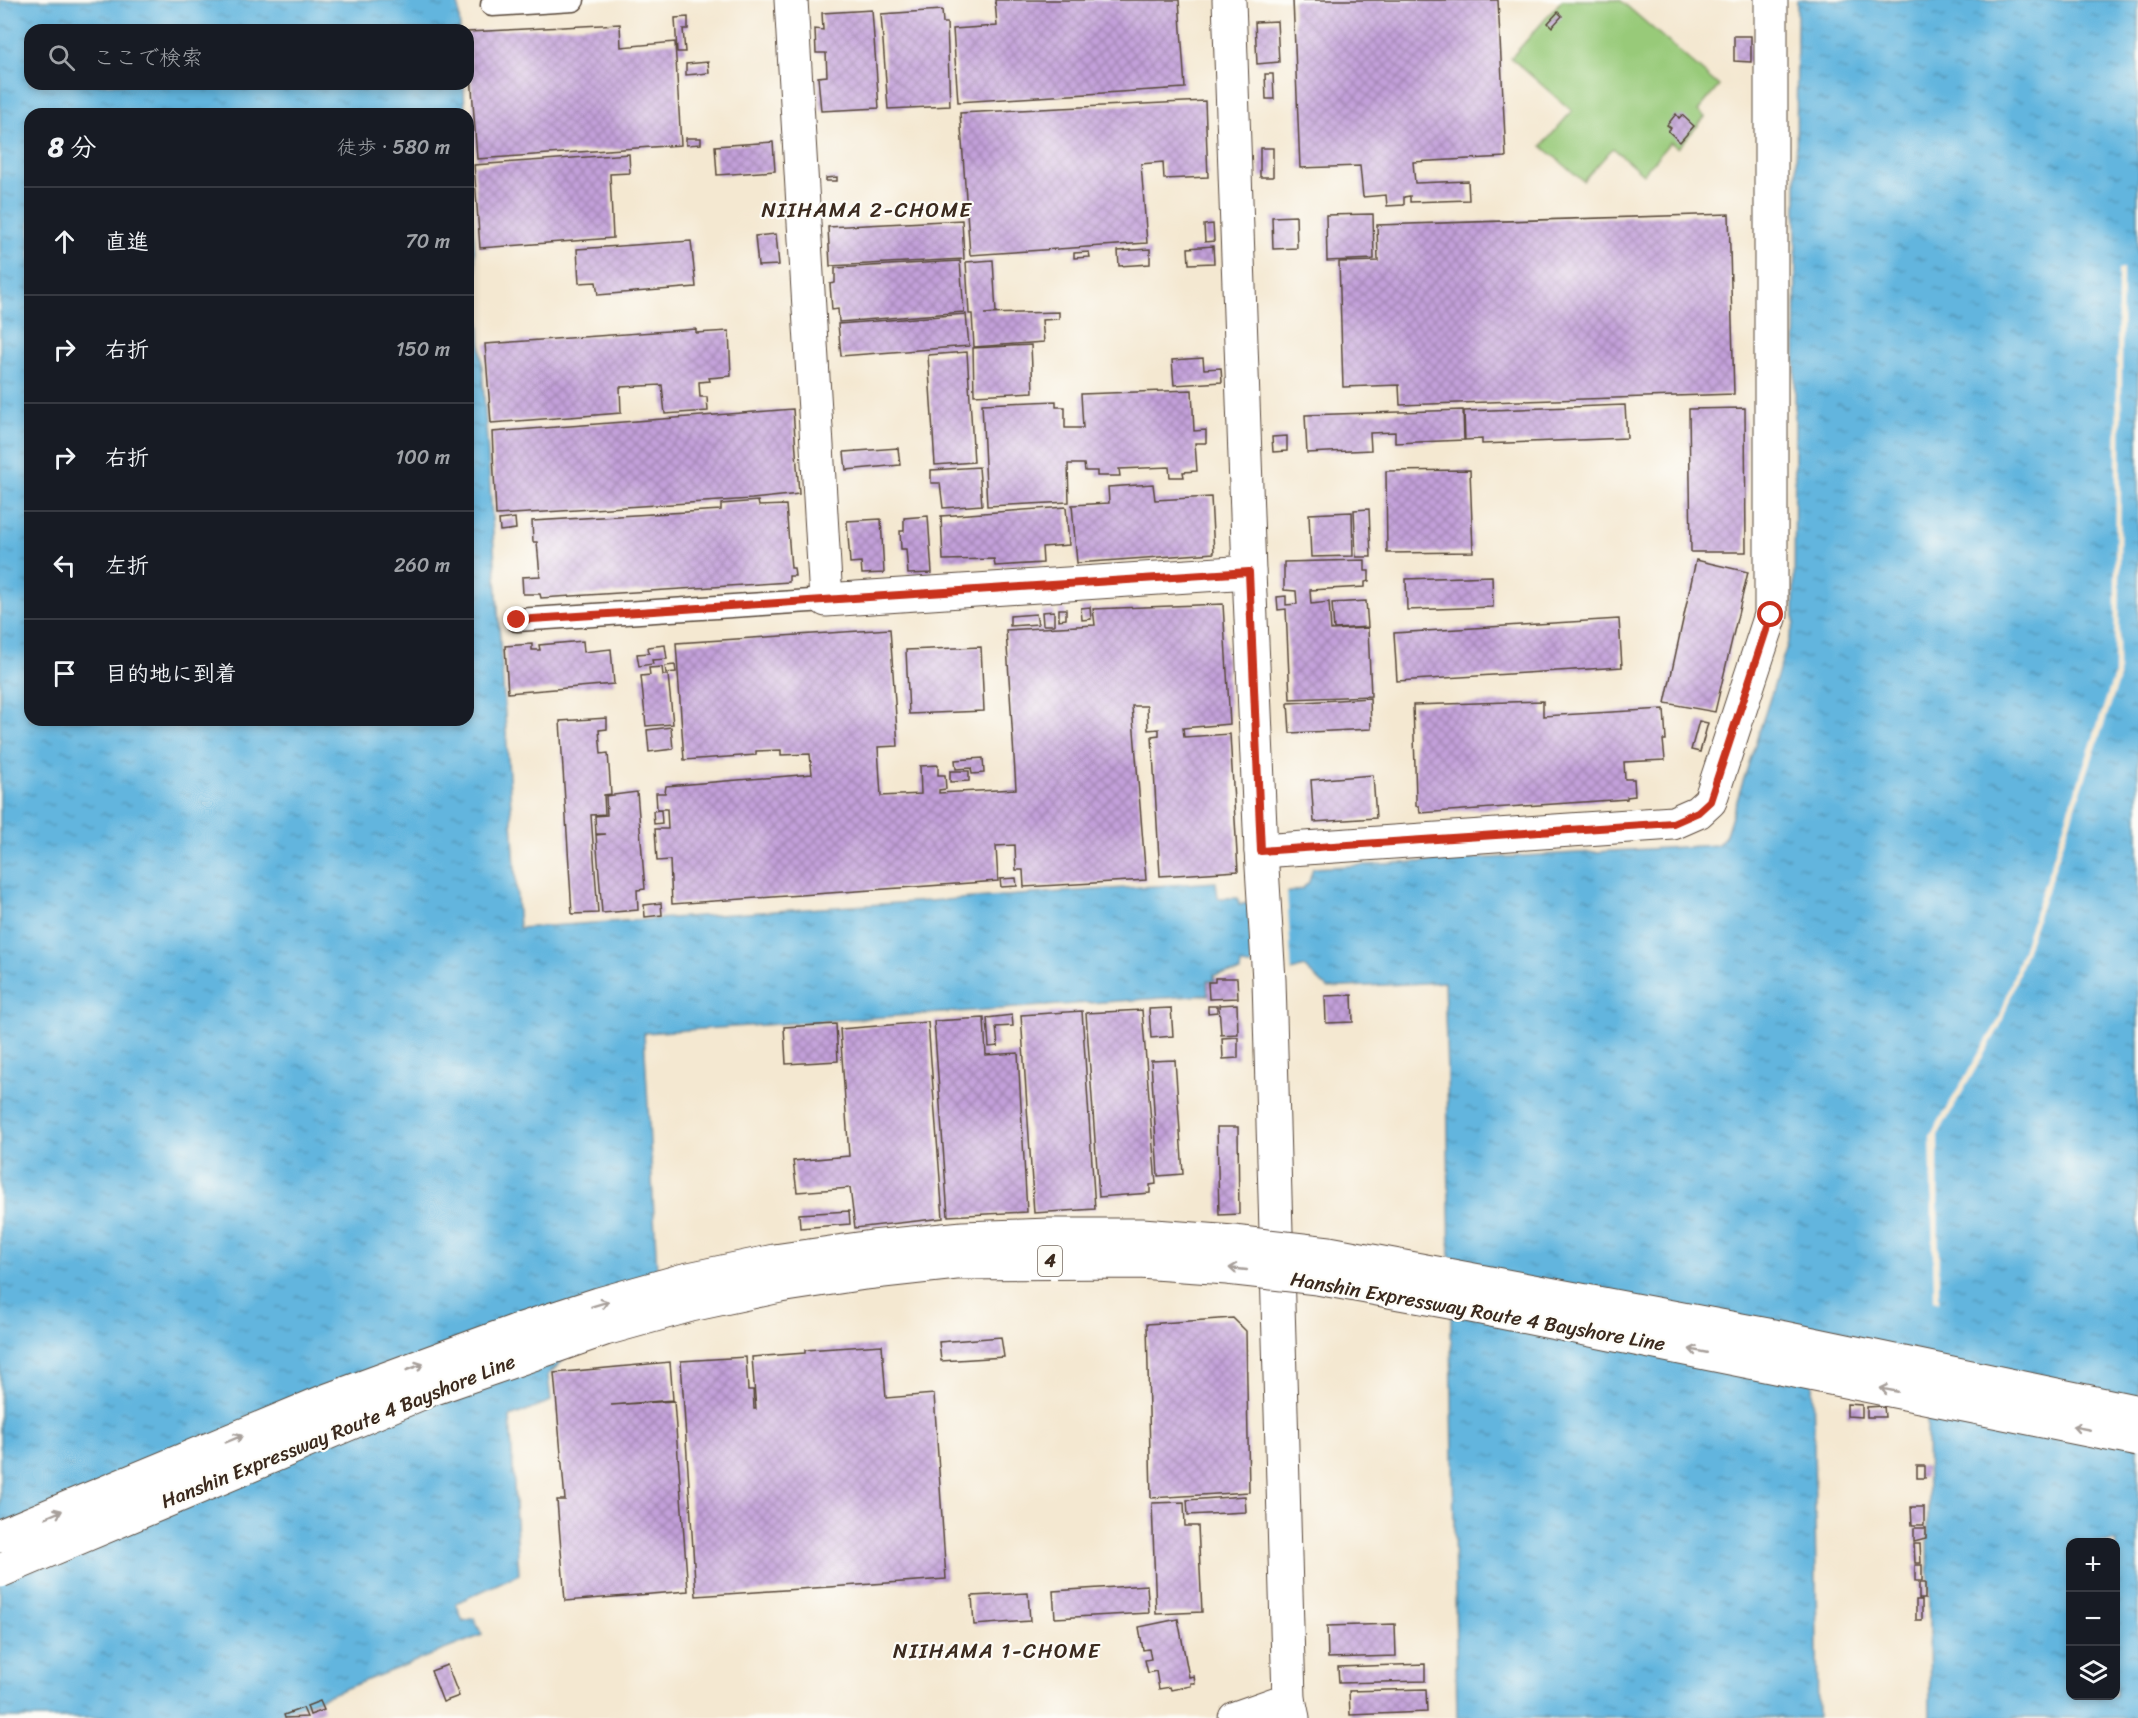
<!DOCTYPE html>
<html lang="ja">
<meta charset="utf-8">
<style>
:root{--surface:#171b24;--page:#242831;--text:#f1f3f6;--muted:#9ea1a6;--line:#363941}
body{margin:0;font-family:Sriracha,"Klee One",sans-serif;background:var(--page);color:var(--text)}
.controls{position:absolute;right:18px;bottom:18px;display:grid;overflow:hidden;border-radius:12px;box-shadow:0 3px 9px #0003}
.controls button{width:54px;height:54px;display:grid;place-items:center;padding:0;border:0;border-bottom:2px solid var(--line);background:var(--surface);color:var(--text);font:30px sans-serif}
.stop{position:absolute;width:18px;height:18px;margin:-14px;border:4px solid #c8321e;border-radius:50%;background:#fff}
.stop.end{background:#c8321e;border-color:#fff;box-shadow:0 2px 6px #0008}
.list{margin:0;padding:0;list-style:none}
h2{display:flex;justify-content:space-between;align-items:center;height:78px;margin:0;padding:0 24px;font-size:26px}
h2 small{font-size:20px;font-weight:400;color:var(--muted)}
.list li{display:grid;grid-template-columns:39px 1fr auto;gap:18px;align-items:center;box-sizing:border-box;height:108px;padding:0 24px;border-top:2px solid var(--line)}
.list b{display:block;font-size:22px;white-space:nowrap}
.list em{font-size:20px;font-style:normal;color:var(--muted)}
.icon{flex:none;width:33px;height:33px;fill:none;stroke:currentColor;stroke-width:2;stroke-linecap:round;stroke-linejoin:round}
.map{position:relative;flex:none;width:2138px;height:1718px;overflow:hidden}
.search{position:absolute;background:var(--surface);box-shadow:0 3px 9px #0003;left:24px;top:24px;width:450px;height:66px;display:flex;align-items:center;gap:15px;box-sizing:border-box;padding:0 21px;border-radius:18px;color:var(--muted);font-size:22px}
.panel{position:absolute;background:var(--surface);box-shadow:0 3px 9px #0003;left:24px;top:108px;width:450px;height:618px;border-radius:18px}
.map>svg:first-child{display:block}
</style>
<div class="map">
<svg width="2138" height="1718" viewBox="0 0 2138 1718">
<defs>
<pattern id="water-ripples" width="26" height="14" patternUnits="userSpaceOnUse" patternTransform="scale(1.5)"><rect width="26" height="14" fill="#62b5de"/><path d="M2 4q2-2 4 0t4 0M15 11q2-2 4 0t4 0" fill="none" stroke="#5293b3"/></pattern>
<pattern id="building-cross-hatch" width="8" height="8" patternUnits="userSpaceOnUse" patternTransform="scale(1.5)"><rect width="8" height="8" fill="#c3a0da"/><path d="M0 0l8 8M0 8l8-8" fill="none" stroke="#a083b0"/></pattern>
</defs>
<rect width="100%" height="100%" fill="#fdfcf7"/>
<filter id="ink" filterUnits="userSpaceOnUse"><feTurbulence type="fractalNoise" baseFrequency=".0167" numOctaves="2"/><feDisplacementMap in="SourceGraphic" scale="12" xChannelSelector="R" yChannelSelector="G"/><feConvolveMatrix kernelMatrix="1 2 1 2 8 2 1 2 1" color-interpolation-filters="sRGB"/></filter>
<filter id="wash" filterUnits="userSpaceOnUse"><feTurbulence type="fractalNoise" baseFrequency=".008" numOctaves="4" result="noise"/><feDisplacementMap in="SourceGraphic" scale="24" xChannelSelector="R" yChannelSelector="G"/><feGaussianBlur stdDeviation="1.35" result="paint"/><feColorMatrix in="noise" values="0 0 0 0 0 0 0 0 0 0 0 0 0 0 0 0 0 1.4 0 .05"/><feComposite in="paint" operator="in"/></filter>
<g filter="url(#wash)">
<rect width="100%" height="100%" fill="#f4e8d1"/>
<polygon fill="#98ca79" stroke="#6a7a4c" stroke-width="1.5" points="1562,0 1620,0 1719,86 1698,111 1705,117 1678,148 1670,142 1643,174 1613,148 1583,181 1542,146 1572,111 1511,58"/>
<path fill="url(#water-ripples)" stroke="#4e707e" stroke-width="1.5" fill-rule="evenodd" d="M0,0H458L460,30H30V84H464L465,114H30V720H468V152L519,928L1216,882L1218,898H1238L1239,905L1302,889L1309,882L1313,868L1717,845L1725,837L1794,624L1797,0H2138V1718H1930L1927,1416L1813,1373L1818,1718H1457L1447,1073L1444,982L1327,988L1304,967L1292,971L1241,965L1240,972L1214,975V981H1207L1208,995L644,1033L657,1270L548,1375L551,1401L510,1417L519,1574L456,1603L463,1621L474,1618L482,1635L270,1718H0ZM2070,1542H2116V1696H2070Z"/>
<g fill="#f4e8d1">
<polygon points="2123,269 2119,681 2001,1025 1938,1135 1939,1302 1934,1300 1930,1136 1999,1019 2114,675 2118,270"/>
<polygon points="1287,890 1292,974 1252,970 1249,900"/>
</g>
<g id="blocks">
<g fill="url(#building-cross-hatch)">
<polygon points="995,0 1179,0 1185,88 958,102 953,29 997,26"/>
<polygon points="1293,0 1498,0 1506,157 1413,162 1415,183 1468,181 1469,200 1410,202 1410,196 1404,197 1404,205 1387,206 1386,195 1363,197 1360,166 1300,168"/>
<polygon points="872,10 879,108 821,111 818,77 827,76 826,53 816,53 815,29 823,30 822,13"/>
<polygon points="942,10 943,23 947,23 950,106 888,109 881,14"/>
<polygon points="1558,12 1562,16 1552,27 1548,23"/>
<polygon points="688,17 688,29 683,29 685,52 677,52 675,18"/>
<polygon points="1277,21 1279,62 1257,64 1255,22"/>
<polygon points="620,24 621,47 675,42 681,145 477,159 468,32"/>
<polygon points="1734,36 1751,36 1751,62 1734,61"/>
<polygon points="708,62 709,73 686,75 686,64"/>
<polygon points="1265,74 1273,74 1274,99 1266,99"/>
<polygon points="1205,101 1208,177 1164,179 1163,162 1141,164 1147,243 970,255 960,113"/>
<polygon points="1676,114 1679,118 1682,115 1694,126 1680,142 1668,131 1671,128 1667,125"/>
<polygon points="686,138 701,138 701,144 686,145"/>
<polygon points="773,142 775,171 717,175 715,146"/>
<rect x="1260" y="148" width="13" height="29"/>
<polygon points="629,154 630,173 610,174 613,238 480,248 474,165"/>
<polygon points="837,177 837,181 826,181 826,178"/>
<polygon points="1373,214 1374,259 1327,261 1326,215"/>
<polygon points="1729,214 1734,394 1400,405 1399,385 1343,387 1339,262 1378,261 1377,225"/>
<polygon points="1296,216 1297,248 1273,249 1272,217"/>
<polygon points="962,220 964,259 830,266 828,227"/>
<polygon points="1213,224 1214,241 1205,242 1204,225"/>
<polygon points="776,234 779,265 758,266 755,236"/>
<polygon points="691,241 696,287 598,295 596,282 579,283 577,249"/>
<polygon points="1213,246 1214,263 1189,264 1188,248"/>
<polygon points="1150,249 1150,264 1119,266 1118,251"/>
<polygon points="1089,252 1090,257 1074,258 1074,253"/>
<polygon points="993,260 996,313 984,314 1059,312 1059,319 1042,320 1044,342 974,347 972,314 969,314 966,262"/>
<polygon points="960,261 964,312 839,322 838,309 832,310 830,284 835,283 835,268"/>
<polygon points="966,314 969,346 841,356 838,324"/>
<polygon points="696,329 696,333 729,331 731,376 709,378 710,381 699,382 700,397 707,397 708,411 665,414 662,385 620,387 621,413 491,423 485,344"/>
<polygon points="1031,345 1033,392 974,395 973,348"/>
<polygon points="967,352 974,462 935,465 928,355"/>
<polygon points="1203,358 1204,369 1221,368 1222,382 1174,385 1172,360"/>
<polygon points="1192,390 1194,431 1206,430 1206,443 1195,443 1197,471 1183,472 1184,477 1170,477 1169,467 1119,469 1120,476 1097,476 1097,471 1085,471 1084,464 1068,464 1069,502 987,506 982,404 1056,401 1056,407 1065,407 1065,428 1083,428 1081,394"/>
<polygon points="1625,405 1627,438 1482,444 1482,439 1465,440 1464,411"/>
<polygon points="1745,408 1746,552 1691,552 1689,409"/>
<polygon points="793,409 799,494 752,499 496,515 492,432"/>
<polygon points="1463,410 1464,440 1395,443 1395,432 1370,433 1371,450 1307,453 1305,415"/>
<polygon points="1287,436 1287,451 1273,452 1272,437"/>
<polygon points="898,448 900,465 846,470 844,452"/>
<polygon points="979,467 982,505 943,508 940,483 931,483 931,470"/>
<polygon points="1470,470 1473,552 1387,553 1386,471"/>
<polygon points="1153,484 1155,500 1211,497 1214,553 1077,563 1072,505 1109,503 1108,487"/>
<polygon points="758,501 759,506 786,505 791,568 794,568 795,576 789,576 789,582 541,598 540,594 523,594 522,577 540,576 537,542 533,542 532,521 721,510 721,504"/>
<polygon points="1066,507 1069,545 1042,547 1043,563 995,566 994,559 943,560 941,516"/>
<polygon points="1369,509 1371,557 1356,557 1354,510"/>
<polygon points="1352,512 1353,556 1311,557 1309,514"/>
<polygon points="928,516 932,573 908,574 906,549 901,549 900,531 904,531 904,518"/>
<polygon points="515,518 516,529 500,531 499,520"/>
<polygon points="881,519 884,573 862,574 861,562 850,563 847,521"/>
<polygon points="1365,560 1365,571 1369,571 1369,581 1365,582 1365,587 1310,590 1311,604 1329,602 1331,630 1368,628 1371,696 1290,699 1286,609 1278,610 1277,597 1286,596 1286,605 1297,604 1296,591 1284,590 1284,562"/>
<polygon points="1696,560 1748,572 1715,712 1665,703"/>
<polygon points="1492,576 1493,607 1407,610 1406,579"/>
<polygon points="1366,601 1368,627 1334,629 1332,603"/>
<polygon points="1223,604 1230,724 1183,728 1184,737 1230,734 1238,871 1160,876 1152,736 1159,735 1159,729 1148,730 1147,706 1132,706 1146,880 1024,887 1023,870 1016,870 1015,845 996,846 998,881 672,904 670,860 657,861 655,829 668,829 667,809 657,809 656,793 665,793 666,786 812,774 810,754 781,755 781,750 756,751 756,755 684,760 676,643 890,629 898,746 878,747 881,796 921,794 920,766 938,765 938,775 945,775 946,789 939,790 939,793 1016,789 1006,630 1095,625 1093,609"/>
<polygon points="1090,607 1091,619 1082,620 1081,608"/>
<polygon points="1059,609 1066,609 1066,619 1059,620"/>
<polygon points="1054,611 1054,625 1043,625 1042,612"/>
<polygon points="1036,614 1038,624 1010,626 1010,616"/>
<polygon points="1619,619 1622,667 1397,681 1394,633"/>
<polygon points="583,641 584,652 611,649 614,684 508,693 505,646 532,644 532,650 540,650 539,645"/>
<polygon points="665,645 667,659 652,660 653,664 639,666 637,654 649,653 648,647"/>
<polygon points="981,647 984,711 909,714 906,650"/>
<polygon points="675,665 676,672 666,673 665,666"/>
<polygon points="662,667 663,675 668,675 673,724 646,726 641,676 650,675 649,668"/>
<polygon points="1370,698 1371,729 1290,733 1288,703"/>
<polygon points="1543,701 1543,716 1664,709 1666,740 1663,740 1665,760 1624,762 1625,779 1634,779 1635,796 1627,797 1627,799 1420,813 1419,806 1416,806 1416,798 1413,705"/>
<polygon points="607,718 607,729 599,730 601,754 608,753 611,794 604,795 605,814 591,815 598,913 572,914 560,721"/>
<polygon points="1699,721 1708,723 1700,752 1691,750"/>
<polygon points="671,727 673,749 649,752 647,730"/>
<polygon points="983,758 984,773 972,774 971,768 956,769 955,760"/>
<polygon points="950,771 969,771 969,781 950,782"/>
<polygon points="1373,775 1376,818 1314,822 1311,780"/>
<polygon points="637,792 645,889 637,890 638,910 602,913 596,835 606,834 596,834 595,816 607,815 606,796"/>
<polygon points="661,810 662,823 654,824 653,811"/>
<polygon points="1016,878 1017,886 1001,887 1000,879"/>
<polygon points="661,903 662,915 645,917 644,905"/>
<polygon points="1215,978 1237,978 1238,998 1209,999 1208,982 1215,982"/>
<polygon points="1352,995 1353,1022 1326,1023 1325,996"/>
<polygon points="1237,1004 1238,1034 1221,1035 1219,1005"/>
<polygon points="1208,1006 1217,1006 1217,1012 1208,1013"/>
<polygon points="1171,1008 1173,1036 1151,1038 1149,1009"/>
<polygon points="1142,1010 1156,1184 1150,1185 1150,1193 1099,1197 1086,1013"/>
<polygon points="1082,1011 1095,1209 1034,1213 1021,1015"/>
<polygon points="1012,1015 1013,1026 996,1027 998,1046 989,1047 987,1018"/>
<polygon points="984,1018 986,1055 1018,1053 1027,1212 948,1216 934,1021"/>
<polygon points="928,1022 943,1218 855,1228 850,1188 797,1192 793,1161 849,1156 840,1029"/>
<polygon points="836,1024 838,1061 786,1064 784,1027"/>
<polygon points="1238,1037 1238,1058 1223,1059 1222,1038"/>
<polygon points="1175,1060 1183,1174 1158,1176 1151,1061"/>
<polygon points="1217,1127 1238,1127 1239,1214 1219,1215"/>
<polygon points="849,1211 850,1224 800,1228 799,1214"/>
<polygon points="1233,1318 1246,1331 1249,1492 1151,1498 1147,1324"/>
<polygon points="1001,1337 1004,1357 941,1361 939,1342"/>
<polygon points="882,1345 886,1398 934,1394 946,1579 696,1596 681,1361 746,1357 748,1390 753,1390 754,1409 756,1409 752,1357 805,1353 805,1350"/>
<polygon points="670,1362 673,1400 611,1405 674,1401 688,1591 565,1601 557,1500 565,1500 554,1373"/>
<polygon points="1847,1404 1862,1405 1862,1417 1847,1416"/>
<polygon points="1884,1406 1885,1417 1867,1417 1867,1407"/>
<rect x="1917" y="1466" width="8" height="12"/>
<polygon points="1245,1496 1246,1512 1188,1515 1187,1500"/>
<polygon points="1184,1502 1185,1526 1198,1526 1202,1612 1156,1614 1152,1503"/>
<polygon points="1911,1507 1924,1507 1924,1525 1912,1525"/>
<polygon points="1914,1528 1926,1528 1926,1539 1914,1542"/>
<polygon points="1914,1544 1920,1544 1921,1563 1915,1563"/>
<rect x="1915" y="1565" width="7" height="16"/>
<rect x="1919" y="1583" width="6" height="16"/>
<polygon points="1147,1585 1149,1613 1055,1618 1053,1591"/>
<polygon points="1028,1593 1030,1621 974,1625 972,1596"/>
<rect x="1916" y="1600" width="6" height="20"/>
<polygon points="1178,1619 1189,1677 1194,1676 1195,1683 1191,1683 1191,1686 1171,1690 1170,1687 1159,1689 1156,1671 1148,1673 1145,1660 1151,1659 1149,1649 1143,1650 1139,1627"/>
<polygon points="1395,1624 1396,1656 1328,1658 1327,1626"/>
<polygon points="1425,1664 1425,1681 1339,1683 1338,1667"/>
<polygon points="447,1665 459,1696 443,1702 431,1671"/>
<polygon points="1426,1689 1427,1712 1350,1715 1349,1691"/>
<polygon points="320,1701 324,1710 310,1715 307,1706"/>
<polygon points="303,1708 307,1717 285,1718 284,1715"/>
</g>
</g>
</g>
<g filter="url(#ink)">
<use href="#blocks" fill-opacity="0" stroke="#574639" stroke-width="1.5"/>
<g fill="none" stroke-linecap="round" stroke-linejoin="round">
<g stroke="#574639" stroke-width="25">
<g id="street">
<polyline points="492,5 573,0"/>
<polyline points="517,620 826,600"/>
</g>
</g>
<g stroke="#574639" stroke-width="35">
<g id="secondary">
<polyline points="791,0 826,600 1249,572"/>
<polyline points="1229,0 1249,572 1261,851 1269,980 1289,1699 1293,1718"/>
<polyline points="1261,851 1673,823 1698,812 1710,801 1771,615 1771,0"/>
<polyline points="1235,1718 1289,1699"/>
</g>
</g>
<use href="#street" stroke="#fff" stroke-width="22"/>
<use href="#secondary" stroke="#fff" stroke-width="33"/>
<g stroke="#574639" stroke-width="35" stroke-linecap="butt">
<g id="highway-bridge">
<polyline points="0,1536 328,1400 516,1331 599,1304 684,1280 774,1261 872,1247 963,1238 1049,1235 1142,1235 1233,1242 1329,1253 1784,1338 2138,1412"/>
<polyline points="0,1571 429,1390 605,1329 691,1305 780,1286 865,1273 956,1263 1139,1262 1227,1268 1317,1278 1466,1305 2138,1440"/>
</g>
</g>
<use href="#highway-bridge" stroke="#fff" stroke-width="33"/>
</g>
<defs><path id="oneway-shaft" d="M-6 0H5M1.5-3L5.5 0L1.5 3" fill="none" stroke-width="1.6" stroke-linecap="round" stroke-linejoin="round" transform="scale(1.5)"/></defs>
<g stroke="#a79f9a">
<use href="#oneway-shaft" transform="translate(1238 1269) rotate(-174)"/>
<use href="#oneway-shaft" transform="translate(600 1304) rotate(-17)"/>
<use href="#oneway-shaft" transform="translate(1698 1351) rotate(-169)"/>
<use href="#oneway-shaft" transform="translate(415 1367) rotate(-21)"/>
<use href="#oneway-shaft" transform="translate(1889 1390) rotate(-169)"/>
<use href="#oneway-shaft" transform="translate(2081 1428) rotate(-169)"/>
<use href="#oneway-shaft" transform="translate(234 1439) rotate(-23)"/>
<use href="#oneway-shaft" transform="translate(54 1514) rotate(-23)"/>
</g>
</g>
<g fill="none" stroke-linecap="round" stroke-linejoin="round" filter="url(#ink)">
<polyline stroke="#c8321e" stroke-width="8" points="517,620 1249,572 1261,851 1673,823 1698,812 1710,801 1771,615"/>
</g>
<g text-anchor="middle" stroke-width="4.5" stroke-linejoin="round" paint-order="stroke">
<rect fill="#fdfcf7" stroke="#75695f" stroke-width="1.5" x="1038" y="1246" width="24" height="30" rx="4.5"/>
<g font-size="18" font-weight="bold" fill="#3b2a1e">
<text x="1050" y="1267">4</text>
</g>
<g font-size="20" fill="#3b2a1e" stroke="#fdfcf7">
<text transform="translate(1478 1311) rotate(10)" y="7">Hanshin Expressway Route 4 Bayshore Line</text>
<text transform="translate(338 1431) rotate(-22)" y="7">Hanshin Expressway Route 4 Bayshore Line</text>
</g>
<g font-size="21" letter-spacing="1.5" fill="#3b2a1e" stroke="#fdfcf7">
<text x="867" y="217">NIIHAMA 2-CHOME</text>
<text x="997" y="1658">NIIHAMA 1-CHOME</text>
</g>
</g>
</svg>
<div class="controls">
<button>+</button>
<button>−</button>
<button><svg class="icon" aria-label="layers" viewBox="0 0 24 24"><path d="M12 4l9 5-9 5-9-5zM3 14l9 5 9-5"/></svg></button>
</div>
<div class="stop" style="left:1771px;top:615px"></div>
<div class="stop end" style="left:517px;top:620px"></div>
<div class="search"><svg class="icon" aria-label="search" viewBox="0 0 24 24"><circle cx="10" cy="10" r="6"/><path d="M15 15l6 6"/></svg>ここで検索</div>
<section class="panel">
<h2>8 分<small>徒歩 · 580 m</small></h2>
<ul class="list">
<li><svg class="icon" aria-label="ahead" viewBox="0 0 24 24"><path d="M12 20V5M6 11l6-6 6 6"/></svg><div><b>直進</b></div><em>70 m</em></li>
<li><svg class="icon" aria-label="right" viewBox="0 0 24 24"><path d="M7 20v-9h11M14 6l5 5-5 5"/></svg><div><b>右折</b></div><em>150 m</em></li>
<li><svg class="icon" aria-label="right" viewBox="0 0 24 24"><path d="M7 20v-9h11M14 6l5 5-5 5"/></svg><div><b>右折</b></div><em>100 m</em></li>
<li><svg class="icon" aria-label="left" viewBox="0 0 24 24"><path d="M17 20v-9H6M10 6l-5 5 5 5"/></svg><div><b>左折</b></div><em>260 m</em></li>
<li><svg class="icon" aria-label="arrive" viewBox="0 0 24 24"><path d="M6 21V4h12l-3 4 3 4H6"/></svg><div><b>目的地に到着</b></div></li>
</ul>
</section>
</div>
